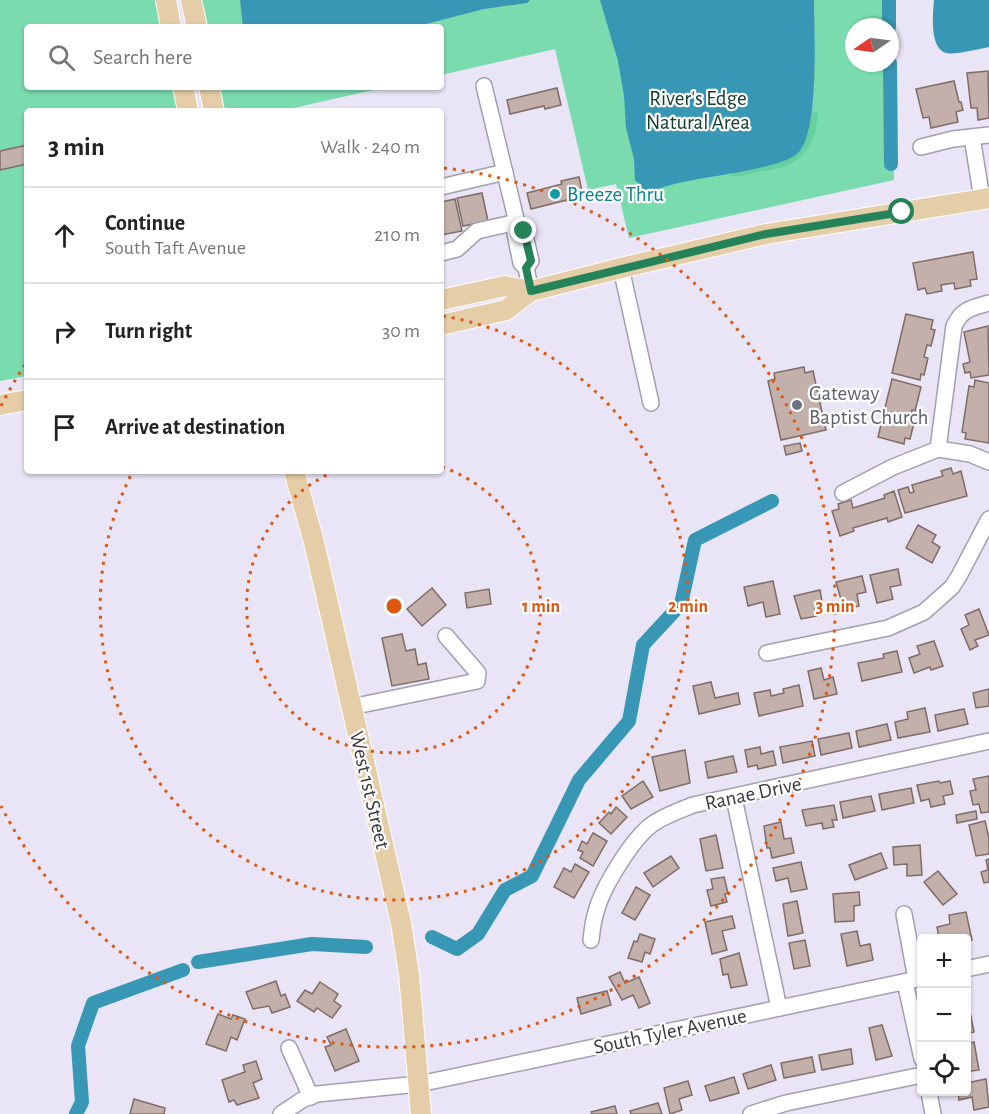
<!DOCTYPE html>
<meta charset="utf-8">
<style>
:root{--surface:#fff;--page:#f6f6f6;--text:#222;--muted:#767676;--line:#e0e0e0}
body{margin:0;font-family:"Alegreya Sans",sans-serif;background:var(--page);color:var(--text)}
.controls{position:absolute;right:18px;bottom:18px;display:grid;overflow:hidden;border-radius:6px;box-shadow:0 2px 4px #0004}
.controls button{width:54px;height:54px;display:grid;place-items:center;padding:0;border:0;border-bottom:2px solid var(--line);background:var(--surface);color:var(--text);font:30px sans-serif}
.compass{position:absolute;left:845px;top:18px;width:54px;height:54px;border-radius:50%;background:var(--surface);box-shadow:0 2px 4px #0004;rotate:257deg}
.stop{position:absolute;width:18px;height:18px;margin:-14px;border:4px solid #25835a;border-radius:50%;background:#fff}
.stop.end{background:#25835a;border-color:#fff;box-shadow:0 2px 6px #0008}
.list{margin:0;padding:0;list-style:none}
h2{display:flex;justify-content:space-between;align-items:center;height:78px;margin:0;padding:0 24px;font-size:26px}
h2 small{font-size:20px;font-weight:400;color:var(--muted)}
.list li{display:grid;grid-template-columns:39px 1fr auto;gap:18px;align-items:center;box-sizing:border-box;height:96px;padding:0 24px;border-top:2px solid var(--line)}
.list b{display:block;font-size:22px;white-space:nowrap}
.list p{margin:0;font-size:20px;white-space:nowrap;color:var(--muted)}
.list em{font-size:20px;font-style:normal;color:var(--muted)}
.icon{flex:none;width:33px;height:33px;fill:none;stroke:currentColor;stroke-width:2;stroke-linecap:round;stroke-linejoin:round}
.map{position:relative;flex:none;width:989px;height:1114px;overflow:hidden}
.search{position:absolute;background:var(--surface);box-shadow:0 2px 4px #0004;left:24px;top:24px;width:420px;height:66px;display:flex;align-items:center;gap:15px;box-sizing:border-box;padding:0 21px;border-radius:6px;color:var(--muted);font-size:22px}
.panel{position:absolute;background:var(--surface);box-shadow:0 2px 4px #0004;left:24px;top:108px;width:420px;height:366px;border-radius:6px}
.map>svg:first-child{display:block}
</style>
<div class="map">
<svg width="989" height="1114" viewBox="0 0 989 1114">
<rect width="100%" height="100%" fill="#e9e5f7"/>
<g fill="#7adbae" fill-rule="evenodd">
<polygon points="0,0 158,0 163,27 27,27 27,87 174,87 178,111 27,111 27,376 0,381"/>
<path d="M199,0H892L894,180L629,238L616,184L588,190L555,49L441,75V27H205ZM854,27H890V63H854Z"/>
<polygon points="217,87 387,87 280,111 222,111"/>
</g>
<path fill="#66d0a0" d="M813,112H818C816,149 800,167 764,171C752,172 743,178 731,176L730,169Z"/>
<g fill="#3897b4">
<polygon points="240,0 530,0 527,3 484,9 414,27 243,27"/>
<path d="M600,0H814C814,30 820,135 797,154C779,168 719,175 694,180C679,182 664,187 650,191L643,189L635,180L634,159L626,128L624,96L618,61Z"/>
<path d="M934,0H989V47C979,49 955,55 946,53C929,48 933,13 934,0Z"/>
</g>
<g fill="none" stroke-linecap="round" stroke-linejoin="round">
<g stroke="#3897b4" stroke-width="14">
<polyline points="889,0 889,27"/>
<polyline points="890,63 891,164"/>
<polyline points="432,937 457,949 478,934 505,890 532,876 579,780 629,721 643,645 681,604 695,540 772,501"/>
<polyline points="198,962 312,944 366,947"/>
<polyline points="76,1114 82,1102 78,1046 93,1003 183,970"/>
</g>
</g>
<g fill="#c4b0aa" stroke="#7f6c67" stroke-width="1.5">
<polygon points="988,71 989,118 978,120 977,108 971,108 967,73"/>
<polygon points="954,81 959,102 961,102 963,110 956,112 958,122 931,128 929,117 923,118 916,89"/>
<polygon points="557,88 561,105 545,109 544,106 510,114 507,100"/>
<polygon points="27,145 27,164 0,170 0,151"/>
<polygon points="579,177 583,196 531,209 527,193 562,184 561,181"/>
<polygon points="482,193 488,221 463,226 457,198"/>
<polygon points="455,199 462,231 441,235 441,202"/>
<polygon points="973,252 977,279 970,280 971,286 955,289 954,283 941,285 942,291 927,294 925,288 918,290 913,263"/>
<polygon points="906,314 933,320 931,329 935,330 931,346 927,345 924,357 928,358 924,375 921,374 920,380 892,373"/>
<polygon points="988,326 989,375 971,378 970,372 965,373 963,364 970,362 964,332"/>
<polygon points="804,367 805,373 813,371 826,430 781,440 768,381 775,379 774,373"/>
<polygon points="892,379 921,387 915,411 912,410 909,422 914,423 910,439 905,438 904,444 878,437"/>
<polygon points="975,380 989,383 989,443 965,439 966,433 962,432 969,386 974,387"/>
<polygon points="800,443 802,451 786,455 784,446"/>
<polygon points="951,468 953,474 961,471 967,496 905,513 898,490 908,487 910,493 914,492 912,485 943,476 941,471"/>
<polygon points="894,491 902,517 888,522 887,518 853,528 854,531 840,536 832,511 839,509 838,504 851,500 853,508 885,498 884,495"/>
<polygon points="918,525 936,535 932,542 940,547 932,563 906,548"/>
<polygon points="898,569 901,585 890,587 893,599 877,603 870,575"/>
<polygon points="862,576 866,592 857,594 859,606 844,610 836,582"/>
<polygon points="773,581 780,614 766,617 763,602 748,606 744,587"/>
<polygon points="432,588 446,605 422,626 407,609"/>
<polygon points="489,589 491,604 467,608 465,593"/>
<polygon points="820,590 823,607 815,609 817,616 801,619 794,596"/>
<polygon points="979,609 989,635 975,640 978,646 970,650 961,629 969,625 965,615"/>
<polygon points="402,634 406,651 415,649 418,665 426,663 429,679 392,686 382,638"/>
<polygon points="934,641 943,666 931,670 930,667 914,673 909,658 920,654 917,646"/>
<polygon points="897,651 902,672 862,681 858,663 884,658 883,654"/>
<polygon points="821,668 824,680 833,677 837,694 814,699 808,671"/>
<polygon points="711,682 715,698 738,693 740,704 699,714 693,686"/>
<polygon points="799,685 803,706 759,716 754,693 770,690 771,696 784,693 783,689"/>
<polygon points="989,689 989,706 976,708 973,693"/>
<polygon points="925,708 930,732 898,738 895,722 908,719 907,712"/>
<polygon points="964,709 968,724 938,731 935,715"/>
<polygon points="887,724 891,740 859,747 856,731"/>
<polygon points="849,733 852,748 821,755 818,739"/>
<polygon points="812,741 815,756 783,763 780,747"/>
<polygon points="760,747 761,754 773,751 776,765 758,769 757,765 748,767 745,750"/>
<polygon points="685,750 690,783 660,791 652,757"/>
<polygon points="733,756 737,772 708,778 705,762"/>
<polygon points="989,776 989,812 981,813 979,804 973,805 970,791 976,790 973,779"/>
<polygon points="643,781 653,797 631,809 622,796"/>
<polygon points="939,781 940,783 950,781 953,794 943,796 945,804 931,807 929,799 921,801 917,785"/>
<polygon points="911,788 914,803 882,810 879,794"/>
<polygon points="871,796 875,811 843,818 840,802"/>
<polygon points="834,805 837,820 832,820 834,827 823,829 822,823 806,826 802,810"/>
<polygon points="616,807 627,817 611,834 599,823 609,812 611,814"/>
<polygon points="976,811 977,819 957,823 956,815"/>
<polygon points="985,821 989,838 989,854 976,856 969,825"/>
<polygon points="781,822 784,839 791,838 794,853 772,858 770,848 767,848 764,826"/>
<polygon points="593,833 607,841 593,866 580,858 583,852 578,850 582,841 587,844"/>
<polygon points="716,835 723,868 706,871 700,839"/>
<polygon points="920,845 922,875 907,876 907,864 894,865 893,847"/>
<polygon points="881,853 887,868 855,880 849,865"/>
<polygon points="671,856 679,868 653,887 644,873"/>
<polygon points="989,859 989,882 984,883 981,872 988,870 986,860"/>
<polygon points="801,862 807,889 791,892 788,878 776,881 773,868"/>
<polygon points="575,864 589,872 574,898 554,887 564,868 571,872"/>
<polygon points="938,871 957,894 943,905 924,882"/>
<polygon points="724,877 728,893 725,894 727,902 711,906 707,890 713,889 711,879"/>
<polygon points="636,887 650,895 635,920 622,913"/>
<polygon points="859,892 860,905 854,906 854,921 835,922 833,894"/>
<polygon points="797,901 803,933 788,936 783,904"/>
<polygon points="966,912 972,940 939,938 937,927 950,924 949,915"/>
<polygon points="732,916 735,928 722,931 727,950 712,954 705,922"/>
<polygon points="857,931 860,946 870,944 873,960 847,966 841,934"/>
<polygon points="640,934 655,939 650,954 645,952 642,962 628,958 634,941 637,942"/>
<polygon points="805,940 810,966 794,969 789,943"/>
<polygon points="739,953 747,985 731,988 728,974 723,975 720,959"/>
<polygon points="620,972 625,983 639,977 650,1003 639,1008 633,995 622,1000 609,977"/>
<polygon points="276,981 281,996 285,994 290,1007 272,1013 269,1006 253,1009 246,992"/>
<polygon points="320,982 338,994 334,1001 341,1006 332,1018 317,1008 314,1012 297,1001 305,990 312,994"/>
<polygon points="607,991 611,1005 581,1014 577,998"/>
<polygon points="969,1007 974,1032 966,1034 966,1008"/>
<polygon points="218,1014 231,1019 233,1015 245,1019 237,1040 231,1037 226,1051 206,1044"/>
<polygon points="882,1025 892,1056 876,1060 869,1028"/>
<polygon points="346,1029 359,1061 335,1071 325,1047 331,1045 327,1037"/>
<polygon points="974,1042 979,1070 966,1072 966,1044"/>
<polygon points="851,1049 853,1064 822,1070 819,1055"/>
<polygon points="812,1057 815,1072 784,1078 781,1063"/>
<polygon points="256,1061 262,1079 253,1083 259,1098 237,1105 234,1100 229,1102 222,1080 245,1072 243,1065"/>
<polygon points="771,1065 776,1080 748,1089 743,1074"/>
<polygon points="734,1077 739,1093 710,1101 705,1086"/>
<polygon points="986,1079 989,1107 974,1110 972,1097 959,1100 958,1092 966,1092 966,1083"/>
<polygon points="688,1081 692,1095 679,1099 682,1110 670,1114 664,1088"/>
<polygon points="134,1099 165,1108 164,1114 130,1114"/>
<polygon points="658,1103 662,1114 631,1114 630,1111"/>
<polygon points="615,1106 617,1114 592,1114 591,1112"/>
</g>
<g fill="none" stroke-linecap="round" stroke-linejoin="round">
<g stroke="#a39fb0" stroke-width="18">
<g id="minor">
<polyline points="484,86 518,227"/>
<polyline points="972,137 982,199"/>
<polyline points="921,147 953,139 989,135"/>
<polyline points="441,187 505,172"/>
<polyline points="441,253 457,249 477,231 517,222"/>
<polyline points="526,268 531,261 524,231 518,227 515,234 521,263 526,268 531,291"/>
<polyline points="621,268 651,403"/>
<path d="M938,449L954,326C962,309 971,308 989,303"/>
<polyline points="843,493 893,467 938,449 970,454 989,462"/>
<polyline points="767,653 888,628 924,612 952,587 959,576 989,519"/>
<polyline points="351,707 477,681 478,673 446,636"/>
<polyline points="734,798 779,1008"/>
<polyline points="904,914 916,979"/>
<path d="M591,940C592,931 593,921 596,912C602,888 633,837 654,823C666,815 680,810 693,805L989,741"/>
<polyline points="966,969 989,964"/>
<polyline points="905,982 922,1059"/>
<polyline points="289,1048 311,1097"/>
<polyline points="929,1092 933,1114"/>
<polyline points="281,1114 302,1100 317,1094 419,1084 922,978"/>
<polyline points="751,1114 786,1103 922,1075"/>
</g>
</g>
<g stroke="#fff" stroke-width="22">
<g id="major">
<polyline points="166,0 171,27"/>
<polyline points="191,0 197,27"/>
<polyline points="183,87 188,111"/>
<polyline points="209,87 214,111"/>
<polyline points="441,300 505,286 531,291"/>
<polyline points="441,325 506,310 531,291 625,267 766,234 989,198"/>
<polyline points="0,405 27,400"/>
<polyline points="294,471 314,542 401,923 409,974 421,1114"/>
</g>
</g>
<use href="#minor" stroke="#fff" stroke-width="15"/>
<use href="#major" stroke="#e5cda7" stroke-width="20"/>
</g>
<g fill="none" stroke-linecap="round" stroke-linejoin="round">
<polyline stroke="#25835a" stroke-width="8" points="524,231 531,261 526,268 531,291 766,234 902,212"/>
</g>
<g fill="none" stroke="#df570f" stroke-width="3" stroke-dasharray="3 6">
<path d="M442 467A147 147 0 1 1 335 471"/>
<path d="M443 316A294 294 0 1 1 132 473"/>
<path d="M1 406A441 441 0 0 1 26 363M444 168A441 441 0 1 1 1 806"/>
</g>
<circle fill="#0f9aa8" stroke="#fff" stroke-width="2" cx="555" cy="194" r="6"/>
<circle fill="#6b7280" stroke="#fff" stroke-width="2" cx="797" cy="405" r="6"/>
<g text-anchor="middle" stroke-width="4.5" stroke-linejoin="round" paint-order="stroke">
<g font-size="21" fill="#12402d" stroke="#fff">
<text x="698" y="105">River's Edge<tspan x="698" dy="24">Natural Area</tspan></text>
</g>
<g font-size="21" fill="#0d838f" stroke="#fff" text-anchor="start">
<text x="567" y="201">Breeze Thru</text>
</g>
<g font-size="21" fill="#5b616d" stroke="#fff" text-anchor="start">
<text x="809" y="400">Gateway<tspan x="809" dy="24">Baptist Church</tspan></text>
</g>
<g font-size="21" fill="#3a383f" stroke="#fff">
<text transform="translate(370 790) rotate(77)" y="7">West 1st Street</text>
<text transform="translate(753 793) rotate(-12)" y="7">Ranae Drive</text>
<text transform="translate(670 1031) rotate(-12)" y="7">South Tyler Avenue</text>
</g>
</g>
<circle cx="394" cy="606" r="9" fill="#df570f" stroke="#fff" stroke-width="3"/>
<g font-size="18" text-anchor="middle" font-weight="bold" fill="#df570f" stroke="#fff" stroke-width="4.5" stroke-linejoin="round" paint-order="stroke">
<text x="541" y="612">1 min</text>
<text x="688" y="612">2 min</text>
<text x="835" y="612">3 min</text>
</g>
</svg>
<div class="controls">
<button>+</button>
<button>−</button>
<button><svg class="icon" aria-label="locate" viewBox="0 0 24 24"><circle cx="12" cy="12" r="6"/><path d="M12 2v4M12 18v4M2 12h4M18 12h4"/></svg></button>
</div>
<svg class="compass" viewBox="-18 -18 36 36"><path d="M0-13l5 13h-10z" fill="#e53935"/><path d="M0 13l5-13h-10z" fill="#767676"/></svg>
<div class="stop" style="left:902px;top:212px"></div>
<div class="stop end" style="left:524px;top:231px"></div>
<div class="search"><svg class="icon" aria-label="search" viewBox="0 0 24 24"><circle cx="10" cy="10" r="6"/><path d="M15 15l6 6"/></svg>Search here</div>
<section class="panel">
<h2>3 min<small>Walk · 240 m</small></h2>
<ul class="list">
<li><svg class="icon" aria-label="ahead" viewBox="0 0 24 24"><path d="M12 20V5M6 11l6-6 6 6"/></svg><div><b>Continue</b><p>South Taft Avenue</p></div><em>210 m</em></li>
<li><svg class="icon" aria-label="right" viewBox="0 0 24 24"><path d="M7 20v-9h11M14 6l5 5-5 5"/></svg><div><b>Turn right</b></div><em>30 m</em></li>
<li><svg class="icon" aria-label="arrive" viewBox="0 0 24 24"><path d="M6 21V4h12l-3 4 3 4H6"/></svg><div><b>Arrive at destination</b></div></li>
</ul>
</section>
</div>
